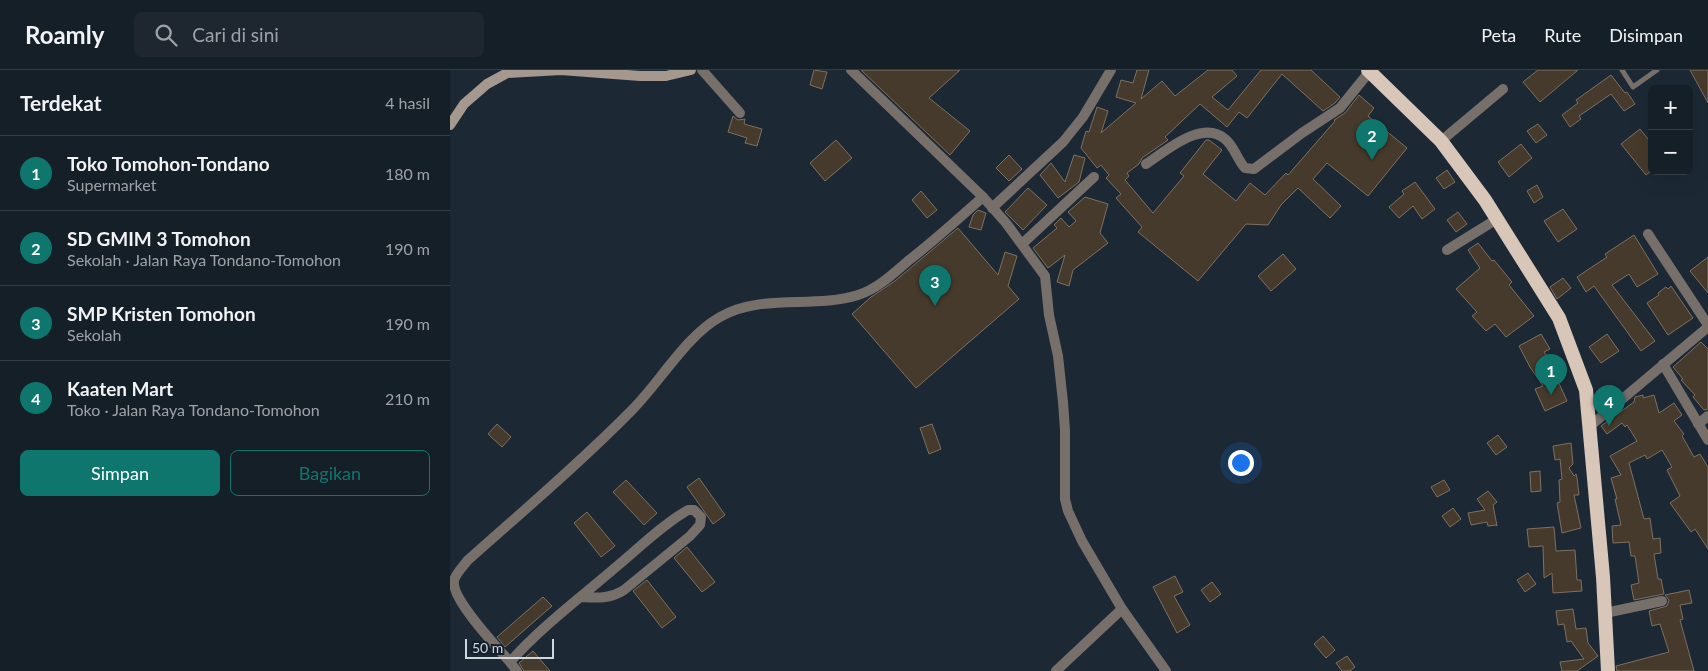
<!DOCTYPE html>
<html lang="id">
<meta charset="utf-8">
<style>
:root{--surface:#151f28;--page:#1e2730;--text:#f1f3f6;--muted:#9da2a8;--line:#343d45;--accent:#0f766e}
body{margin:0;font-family:Lato,sans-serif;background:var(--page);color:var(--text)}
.controls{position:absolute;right:15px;top:15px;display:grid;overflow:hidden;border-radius:8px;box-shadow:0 5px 20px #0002}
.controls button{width:45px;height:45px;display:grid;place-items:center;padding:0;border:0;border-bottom:1px solid var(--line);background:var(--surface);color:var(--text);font:25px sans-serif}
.scale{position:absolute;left:15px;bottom:12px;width:89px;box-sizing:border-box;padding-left:5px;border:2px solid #cfd7df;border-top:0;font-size:14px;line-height:18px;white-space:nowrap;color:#cfd7df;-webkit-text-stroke:4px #131f2b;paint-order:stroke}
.you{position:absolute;left:790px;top:392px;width:18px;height:18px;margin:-12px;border:4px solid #fff;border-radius:50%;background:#1a73e8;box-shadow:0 0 0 8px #1a73e833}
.badge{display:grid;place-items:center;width:32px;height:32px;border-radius:50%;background:var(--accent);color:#fff;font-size:16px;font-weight:700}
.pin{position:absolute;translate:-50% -41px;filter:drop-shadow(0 1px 2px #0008)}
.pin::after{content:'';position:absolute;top:26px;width:18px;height:15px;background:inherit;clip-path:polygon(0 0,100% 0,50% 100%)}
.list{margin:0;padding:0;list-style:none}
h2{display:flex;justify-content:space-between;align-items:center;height:65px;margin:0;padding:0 20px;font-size:21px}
h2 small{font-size:16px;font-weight:400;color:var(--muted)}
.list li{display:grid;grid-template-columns:32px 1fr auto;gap:15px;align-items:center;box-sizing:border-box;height:75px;padding:0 20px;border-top:1px solid var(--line)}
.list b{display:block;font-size:19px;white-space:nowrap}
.list p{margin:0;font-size:16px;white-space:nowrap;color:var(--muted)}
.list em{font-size:16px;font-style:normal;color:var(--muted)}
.actions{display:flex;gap:10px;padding:15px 20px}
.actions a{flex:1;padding:11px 0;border:1px solid var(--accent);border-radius:8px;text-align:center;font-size:18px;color:var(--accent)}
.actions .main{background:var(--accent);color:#fff}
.icon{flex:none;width:28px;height:28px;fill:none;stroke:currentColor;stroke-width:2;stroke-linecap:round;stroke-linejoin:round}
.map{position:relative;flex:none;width:1258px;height:601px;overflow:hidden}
header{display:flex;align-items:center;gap:30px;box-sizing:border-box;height:70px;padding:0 25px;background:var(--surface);border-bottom:1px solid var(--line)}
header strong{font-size:24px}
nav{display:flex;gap:28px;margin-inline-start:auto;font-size:18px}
.search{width:350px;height:45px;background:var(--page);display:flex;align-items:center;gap:12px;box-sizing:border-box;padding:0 18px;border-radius:8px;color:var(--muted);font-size:19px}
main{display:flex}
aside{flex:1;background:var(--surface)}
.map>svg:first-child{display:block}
</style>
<header>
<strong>Roamly</strong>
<div class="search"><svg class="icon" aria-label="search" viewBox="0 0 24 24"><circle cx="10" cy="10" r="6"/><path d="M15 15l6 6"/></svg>Cari di sini</div>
<nav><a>Peta</a><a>Rute</a><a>Disimpan</a></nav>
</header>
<main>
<aside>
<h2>Terdekat<small>4 hasil</small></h2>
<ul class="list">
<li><span class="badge">1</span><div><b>Toko Tomohon-Tondano</b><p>Supermarket</p></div><em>180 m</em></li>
<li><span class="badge">2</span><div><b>SD GMIM 3 Tomohon</b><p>Sekolah · Jalan Raya Tondano-Tomohon</p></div><em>190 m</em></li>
<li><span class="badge">3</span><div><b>SMP Kristen Tomohon</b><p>Sekolah</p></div><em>190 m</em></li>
<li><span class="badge">4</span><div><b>Kaaten Mart</b><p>Toko · Jalan Raya Tondano-Tomohon</p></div><em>210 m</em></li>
</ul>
<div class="actions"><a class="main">Simpan</a><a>Bagikan</a></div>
</aside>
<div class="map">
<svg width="1258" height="601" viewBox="0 0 1258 601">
<rect width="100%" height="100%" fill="#1c2935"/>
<g fill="#463a2c" stroke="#7d7060">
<polygon points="364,0 377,2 372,19 360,15"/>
<polygon points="411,0 510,0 479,28 520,61 500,85"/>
<polygon points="687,0 699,0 691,29 712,11 725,26 758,0 782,0 787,6 762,27 778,40 811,0 861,0 890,27 885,33 873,41 832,4 797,48 789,42 777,57 750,34 715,67 718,70 692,88 689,94 677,103 679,106 675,110 703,143 734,106 730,103 756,70 759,70 772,80 753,104 786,131 800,113 815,125 836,103 838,105 885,51 884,50 895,43 909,25 924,38 918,46 957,78 918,126 877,93 863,109 891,136 880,148 848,118 831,135 818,155 796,154 748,211 688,162 692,157 666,128 671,124 656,108 659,105 651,95 647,98 631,78 636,61 639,62 647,37 658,41 651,63 686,33 666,27 671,10 683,13"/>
<polygon points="1088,0 1128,0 1090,32 1073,12"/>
<polygon points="1240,0 1258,0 1258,33"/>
<polygon points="1161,5 1175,23 1177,22 1185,34 1174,41 1161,24 1129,46 1131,49 1120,57 1112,45 1128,33 1126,30"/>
<polygon points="283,46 288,50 295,49 294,54 312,59 307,76 295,73 297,68 278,62"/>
<polygon points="1088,54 1097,65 1086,73 1077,61"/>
<polygon points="1190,59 1202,74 1202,100 1196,105 1171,74"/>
<polygon points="386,70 402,88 375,111 360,93"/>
<polygon points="1071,74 1082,88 1059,107 1048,92"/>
<polygon points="559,85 572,99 559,111 546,98"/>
<polygon points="624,85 635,88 629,112 608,128 590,105 601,93 615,112"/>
<polygon points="997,100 1005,112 994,119 986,108"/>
<polygon points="965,112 985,139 972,149 963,136 949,148 939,137 954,124 952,121"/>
<polygon points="1087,115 1093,127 1084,133 1077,121"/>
<polygon points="578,118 597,135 573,160 555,142"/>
<polygon points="471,121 487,140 477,148 462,130"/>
<polygon points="635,127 658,134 650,163 658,173 623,200 619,216 607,212 615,185 598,198 583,178 607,158 604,155 611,148 619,157 626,151 618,142"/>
<polygon points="1113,139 1127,159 1108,172 1094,151"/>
<polygon points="528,140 536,143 531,160 519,157 523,145"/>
<polygon points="1008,142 1017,154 1006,162 997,150"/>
<polygon points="508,158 548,205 555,182 567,186 558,216 569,229 466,318 402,244 421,227 445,211"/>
<polygon points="1184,165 1208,204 1187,217 1179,204 1162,215 1205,271 1191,281 1144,216 1136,222 1127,207 1157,187 1155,184"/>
<polygon points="1028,173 1042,191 1044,190 1062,212 1059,215 1084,246 1056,267 1045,254 1036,261 1022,246 1027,242 1006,219 1030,198 1018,180"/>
<polygon points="833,184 846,199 821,221 808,206"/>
<polygon points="1258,187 1258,223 1240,201"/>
<polygon points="1113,208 1121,218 1107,229 1100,217"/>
<polygon points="1221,216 1243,248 1218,265 1197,233 1209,225 1208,223 1216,217 1218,219"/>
<polygon points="1091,264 1100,279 1094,282 1106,298 1103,300 1117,331 1095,341 1085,319 1093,316 1080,297 1069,276"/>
<polygon points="1157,264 1169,281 1151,293 1139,277"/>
<polygon points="1251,272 1258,279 1258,339 1254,340 1243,327 1245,325 1231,310 1233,309 1223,297"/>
<polygon points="1193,325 1193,328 1204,325 1209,343 1224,333 1232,345 1224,351 1234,364 1232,366 1244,387 1250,384 1258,397 1258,479 1245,459 1241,462 1220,433 1230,426 1217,400 1222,397 1212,380 1197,389 1195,385 1179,393 1194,449 1200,448 1203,469 1210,468 1211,483 1204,484 1208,509 1211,509 1214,524 1184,530 1181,515 1189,513 1185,486 1181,486 1179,472 1163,473 1162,456 1171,455 1165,429 1167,429 1161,408 1171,405 1160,386 1187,371 1177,355 1175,357 1172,353 1157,364 1151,356 1184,332 1185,327"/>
<polygon points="47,354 61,367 52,377 38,364"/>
<polygon points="482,354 491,379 479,384 470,358"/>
<polygon points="1048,365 1057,377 1046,385 1037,373"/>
<polygon points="1121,373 1123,394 1119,398 1124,406 1126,404 1127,408 1129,425 1124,425 1131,458 1112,463 1107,433 1110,432 1109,410 1112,409 1110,389 1105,390 1103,376"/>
<polygon points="1090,401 1091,421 1081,422 1080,402"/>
<polygon points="249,408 275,445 263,454 237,417"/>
<polygon points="176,410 207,443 194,455 163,422"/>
<polygon points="994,410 1000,420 987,427 981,417"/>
<polygon points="1038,421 1047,432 1043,435 1047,456 1046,455 1038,456 1037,452 1021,455 1018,443 1035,440 1027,429"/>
<polygon points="1003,438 1011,449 1000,457 992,446"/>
<polygon points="137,442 165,476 151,487 124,453"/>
<polygon points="1104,457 1106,481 1125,480 1127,510 1131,510 1132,521 1103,523 1102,503 1094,508 1093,476 1079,477 1077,459"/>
<polygon points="237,477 265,512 252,522 224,488"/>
<polygon points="1078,503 1086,514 1075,522 1067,510"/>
<polygon points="725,506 733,522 724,526 740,555 727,563 703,517"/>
<polygon points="197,510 226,547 212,558 183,521"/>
<polygon points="762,512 771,524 760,532 751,520"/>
<polygon points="1239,520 1242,533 1230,535 1233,549 1230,550 1244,601 1167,601 1166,596 1219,582 1210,554 1202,556 1199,541 1217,536 1219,530 1215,525"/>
<polygon points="93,527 102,536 55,577 47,567"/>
<polygon points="1123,539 1126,559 1136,558 1138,573 1148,586 1127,601 1112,601 1110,592 1134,589 1121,571 1117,572 1114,554 1108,555 1106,541"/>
<polygon points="873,566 885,580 876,588 864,574"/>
<polygon points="83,581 100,601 74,601 69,593"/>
<polygon points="897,586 905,597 900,601 892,601 886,593"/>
</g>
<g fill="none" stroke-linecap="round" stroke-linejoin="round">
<polyline stroke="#776f6a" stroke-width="5" points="1172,0 1183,17 1207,0"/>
<g stroke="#776f6a" stroke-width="10">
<polyline points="252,0 290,43"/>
<polyline points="401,0 533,127 556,153 595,206 599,245 608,286 613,332 615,360 615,429 618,441 632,471 672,539 716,601"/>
<polyline points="991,71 1053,19"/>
<path d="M696,94C716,81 752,49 775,69C784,76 787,89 795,98L804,99L852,63L890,38L919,2"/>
<polyline points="542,138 613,72 633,47 661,0"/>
<polyline points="1198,164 1258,255"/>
<polyline points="572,174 644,107"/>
<polyline points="997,180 1047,149"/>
<polyline points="1213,294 1258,370"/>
<polyline points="1248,354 1258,346"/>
<polyline points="1139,357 1258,257"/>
<polyline points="1155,543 1212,531"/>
<path d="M60,592C47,577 1,529 4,511C5,504 13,497 17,491C73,441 130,393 182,340C210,312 236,266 270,247C311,223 364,239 408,225C427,219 443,204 458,191C484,171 508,149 533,127"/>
<path d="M67,601L60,592C91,557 130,528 166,497C189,478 212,455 238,440H244L251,447L250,455L240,466L174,520C160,529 147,528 131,527"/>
<polyline points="606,601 672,539"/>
</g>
<polyline stroke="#a5988f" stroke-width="10" points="0,55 14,34 37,14 57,3 111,0 190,6 216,6 241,0"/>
<polyline stroke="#d8c6b9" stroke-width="14" points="918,0 991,71 1035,130 1109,248 1136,320 1153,507 1158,601"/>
</g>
</svg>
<div class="controls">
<button>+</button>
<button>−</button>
</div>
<div class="scale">50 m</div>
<div class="you"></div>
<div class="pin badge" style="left:1101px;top:325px">1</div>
<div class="pin badge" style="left:922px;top:90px">2</div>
<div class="pin badge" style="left:485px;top:236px">3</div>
<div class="pin badge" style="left:1159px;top:356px">4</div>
</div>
</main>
